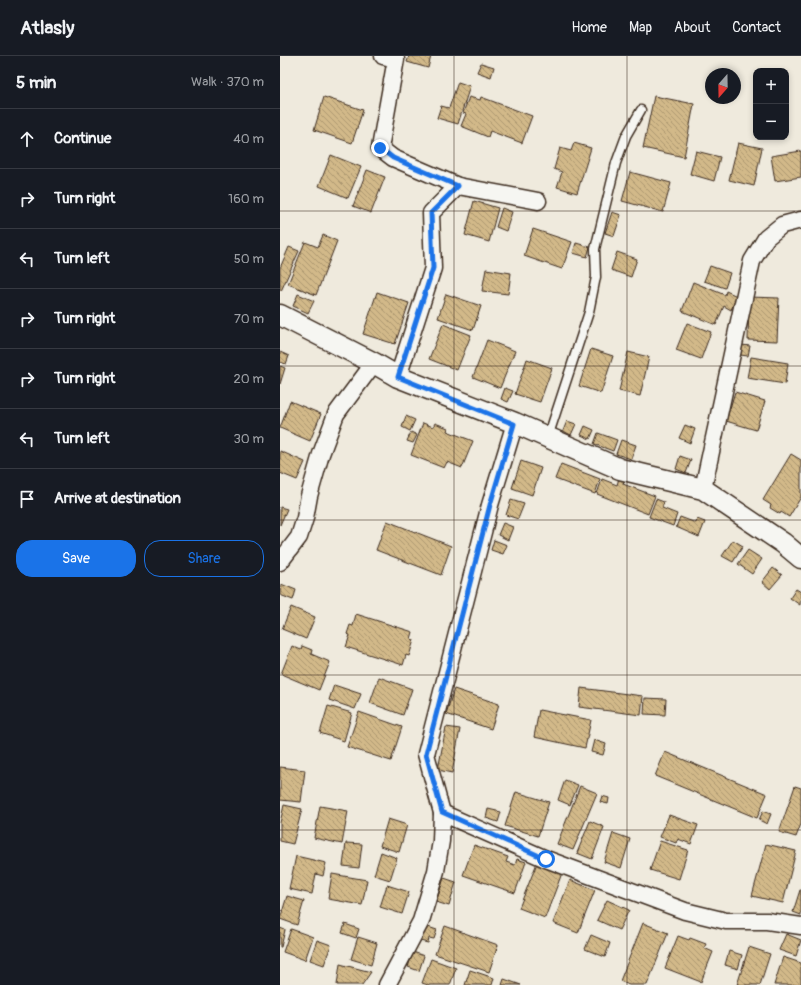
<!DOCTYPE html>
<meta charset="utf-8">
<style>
:root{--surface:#171b24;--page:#242831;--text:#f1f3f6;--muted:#9ea1a6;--line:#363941;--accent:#1a73e8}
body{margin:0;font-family:Pangolin,sans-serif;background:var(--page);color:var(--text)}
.controls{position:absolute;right:12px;top:12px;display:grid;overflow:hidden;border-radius:8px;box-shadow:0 2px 6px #0003}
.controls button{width:36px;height:36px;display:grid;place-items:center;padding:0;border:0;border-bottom:1px solid var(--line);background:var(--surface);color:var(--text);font:20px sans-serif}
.compass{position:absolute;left:425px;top:12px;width:36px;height:36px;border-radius:50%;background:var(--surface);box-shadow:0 2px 6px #0003;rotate:200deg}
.stop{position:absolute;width:12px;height:12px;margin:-9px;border:3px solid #1a73e8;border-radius:50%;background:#fff}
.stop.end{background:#1a73e8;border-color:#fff;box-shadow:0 1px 4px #0008}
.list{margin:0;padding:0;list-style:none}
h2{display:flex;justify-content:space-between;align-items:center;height:52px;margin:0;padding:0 16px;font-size:17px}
h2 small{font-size:13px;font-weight:400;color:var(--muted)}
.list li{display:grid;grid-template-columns:26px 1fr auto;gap:12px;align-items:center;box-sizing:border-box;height:60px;padding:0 16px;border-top:1px solid var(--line)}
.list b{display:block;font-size:15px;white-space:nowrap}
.list em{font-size:13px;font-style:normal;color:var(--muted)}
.actions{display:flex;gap:8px;padding:12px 16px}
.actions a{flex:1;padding:9px 0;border:1px solid var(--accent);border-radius:16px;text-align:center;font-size:14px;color:var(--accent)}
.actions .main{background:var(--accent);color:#fff}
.icon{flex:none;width:22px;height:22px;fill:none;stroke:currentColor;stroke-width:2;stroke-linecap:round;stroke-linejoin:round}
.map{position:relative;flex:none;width:521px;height:929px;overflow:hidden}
header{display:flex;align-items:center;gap:24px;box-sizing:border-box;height:56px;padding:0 20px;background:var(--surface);border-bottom:1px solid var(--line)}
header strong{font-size:19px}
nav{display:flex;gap:22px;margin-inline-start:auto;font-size:14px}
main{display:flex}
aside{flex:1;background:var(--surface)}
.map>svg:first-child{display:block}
</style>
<header>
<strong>Atlasly</strong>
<nav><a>Home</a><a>Map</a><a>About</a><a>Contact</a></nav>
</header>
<main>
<aside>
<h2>5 min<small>Walk · 370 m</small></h2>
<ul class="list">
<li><svg class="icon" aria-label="ahead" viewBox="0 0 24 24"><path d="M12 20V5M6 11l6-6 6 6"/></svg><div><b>Continue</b></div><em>40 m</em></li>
<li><svg class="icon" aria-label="right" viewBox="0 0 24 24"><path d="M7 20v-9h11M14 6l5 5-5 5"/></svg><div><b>Turn right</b></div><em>160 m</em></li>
<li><svg class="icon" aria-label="left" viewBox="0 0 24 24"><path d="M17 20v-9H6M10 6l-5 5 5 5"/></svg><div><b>Turn left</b></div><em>50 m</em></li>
<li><svg class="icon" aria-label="right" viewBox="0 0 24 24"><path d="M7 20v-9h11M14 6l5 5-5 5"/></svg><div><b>Turn right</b></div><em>70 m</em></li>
<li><svg class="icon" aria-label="right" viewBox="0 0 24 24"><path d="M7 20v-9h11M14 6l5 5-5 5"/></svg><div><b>Turn right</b></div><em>20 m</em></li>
<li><svg class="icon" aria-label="left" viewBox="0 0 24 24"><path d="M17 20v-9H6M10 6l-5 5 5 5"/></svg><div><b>Turn left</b></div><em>30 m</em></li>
<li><svg class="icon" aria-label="arrive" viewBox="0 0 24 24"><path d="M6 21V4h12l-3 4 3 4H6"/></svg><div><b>Arrive at destination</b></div></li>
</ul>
<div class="actions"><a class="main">Save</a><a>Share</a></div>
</aside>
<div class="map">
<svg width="521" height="929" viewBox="0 0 521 929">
<defs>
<pattern id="building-back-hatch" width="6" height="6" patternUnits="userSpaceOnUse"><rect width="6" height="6" fill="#d2b989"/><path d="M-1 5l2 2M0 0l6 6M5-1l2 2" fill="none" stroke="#ac976f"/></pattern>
</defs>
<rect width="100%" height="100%" fill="#efeadd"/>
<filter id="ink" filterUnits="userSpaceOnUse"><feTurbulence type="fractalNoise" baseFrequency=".025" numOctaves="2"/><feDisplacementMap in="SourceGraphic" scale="8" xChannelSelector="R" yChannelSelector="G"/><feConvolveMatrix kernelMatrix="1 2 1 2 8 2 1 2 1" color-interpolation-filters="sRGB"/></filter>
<g filter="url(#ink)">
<g fill="url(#building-back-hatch)" stroke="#3b2a1e">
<polygon points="129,0 151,0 148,12 127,6"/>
<polygon points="201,7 214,11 211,21 197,16"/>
<polygon points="178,26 190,30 178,68 157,62 161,50 169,52"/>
<polygon points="374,40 414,48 404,101 363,92"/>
<polygon points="44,41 83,54 72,87 34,74"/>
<polygon points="189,41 200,44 201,41 252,60 242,87 210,75 208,81 181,70 186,58 183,57"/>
<polygon points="294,87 311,92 297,137 277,131 282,116 274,113 280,92 291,95"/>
<polygon points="458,87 482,92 474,130 449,124"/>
<polygon points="416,95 440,101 434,125 410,118"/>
<polygon points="521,95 521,121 495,125 491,100"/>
<polygon points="51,99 81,111 68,142 39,130"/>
<polygon points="87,114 105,121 91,157 73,150"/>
<polygon points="350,116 391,127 383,156 342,145"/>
<polygon points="194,145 218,152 209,186 185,179"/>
<polygon points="222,152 232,156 226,175 216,171"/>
<polygon points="332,156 341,159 334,180 325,177"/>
<polygon points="253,173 292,186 282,213 244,200"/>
<polygon points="43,179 57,185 36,239 8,228 25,186 38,191"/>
<polygon points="296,187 310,191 307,201 293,197"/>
<polygon points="9,191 19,195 1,235 0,234 0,212"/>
<polygon points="337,196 357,203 351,221 331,214"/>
<polygon points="430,210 450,217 445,232 424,225"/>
<polygon points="206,213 231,217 228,238 202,235"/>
<polygon points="413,226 445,239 446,235 457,240 451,254 444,250 436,269 402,255"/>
<polygon points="97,236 129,247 115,288 83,278"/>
<polygon points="18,238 34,245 28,257 13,250"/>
<polygon points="166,238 201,250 193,274 158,262"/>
<polygon points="469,241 499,242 497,285 468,284"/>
<polygon points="407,267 431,276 421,303 396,294"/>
<polygon points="163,268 191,279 177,314 149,303"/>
<polygon points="207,284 235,295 220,332 193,321"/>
<polygon points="462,289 470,290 468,300 460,299"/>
<polygon points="311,293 333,300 321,337 299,330"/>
<polygon points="0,296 9,300 6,308 0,306"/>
<polygon points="348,296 369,301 360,340 339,335"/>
<polygon points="471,301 508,307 505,328 467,322"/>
<polygon points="247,303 272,312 260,346 235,338"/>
<polygon points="0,310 5,312 0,328"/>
<polygon points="225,332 233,335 228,346 221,343"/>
<polygon points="455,336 485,345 476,374 446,365"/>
<polygon points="10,345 41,358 30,385 0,372"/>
<polygon points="126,360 135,364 130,375 122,371"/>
<polygon points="287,365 296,368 291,379 283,375"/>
<polygon points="143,367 153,371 155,367 168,372 167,375 193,385 182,412 167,406 164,412 131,399"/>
<polygon points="405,369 415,373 410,387 399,382"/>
<polygon points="305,370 314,374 310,383 301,379"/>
<polygon points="131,376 137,379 133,387 127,385"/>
<polygon points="318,377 337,384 333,395 314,388"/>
<polygon points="341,384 356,389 351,403 336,398"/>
<polygon points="0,395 25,406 17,424 0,417"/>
<polygon points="511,398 521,404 521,441 509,461 501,456 500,458 490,452 491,449 483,444"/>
<polygon points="400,400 411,404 406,417 396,413"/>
<polygon points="241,405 261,412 252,439 232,432"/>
<polygon points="281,408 320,423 315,438 275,423"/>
<polygon points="339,422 344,425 343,428 375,440 368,458 317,438 322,423 337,429"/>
<polygon points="376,443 384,446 382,452 397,458 393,470 369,461"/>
<polygon points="231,444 244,448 238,463 226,459"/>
<polygon points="0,451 7,453 0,469"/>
<polygon points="400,461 416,467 417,463 425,466 419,481 396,471"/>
<polygon points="107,465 171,490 161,519 96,494"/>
<polygon points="223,467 233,471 228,484 218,479"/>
<polygon points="214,484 227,489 223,498 211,494"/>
<polygon points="453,484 463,490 453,506 442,500"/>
<polygon points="468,494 482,503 472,518 458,508"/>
<polygon points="493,512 502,519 490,533 482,526"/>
<polygon points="1,528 16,534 13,544 0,539"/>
<polygon points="516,533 521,536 520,549 510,542"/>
<polygon points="11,551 35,561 26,583 2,573"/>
<polygon points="76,558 133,576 131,583 134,584 129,600 126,599 123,609 66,591 70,579 67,578 70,569 73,570"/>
<polygon points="12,590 21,594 22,590 32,594 31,598 50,606 39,634 1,618"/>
<polygon points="99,621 132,633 123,659 90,647"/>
<polygon points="54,629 81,638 75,653 49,644"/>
<polygon points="301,632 363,640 361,659 299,651"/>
<polygon points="174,633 219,648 211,673 166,658"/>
<polygon points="365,642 386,643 385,659 364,658"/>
<polygon points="48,650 72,657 64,685 40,677"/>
<polygon points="259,654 311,664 305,692 254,681"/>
<polygon points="79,656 122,671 111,705 67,691"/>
<polygon points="166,671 180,673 172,717 158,714"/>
<polygon points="314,684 326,688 323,699 311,696"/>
<polygon points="385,696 487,738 477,762 375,720"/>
<polygon points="0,711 25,714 21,746 0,744"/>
<polygon points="285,724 298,729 290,749 278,744"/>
<polygon points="300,730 317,737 293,794 277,788"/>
<polygon points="515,730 521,732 521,768 516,781 499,776"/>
<polygon points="236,736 269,746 258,780 225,770"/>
<polygon points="322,740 329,742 328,748 320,746"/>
<polygon points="4,749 22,753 13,788 0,785 0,767"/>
<polygon points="40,750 68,755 62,788 34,782"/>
<polygon points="208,753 221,756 218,766 206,762"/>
<polygon points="483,755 491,758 487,768 479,764"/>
<polygon points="389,759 418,769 411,788 398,783 396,787 380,781"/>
<polygon points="108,763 127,769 119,796 100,790"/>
<polygon points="310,765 324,771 312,803 297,797"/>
<polygon points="333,777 350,783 341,812 324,806"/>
<polygon points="380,785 408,794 399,823 370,814"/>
<polygon points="66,787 82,788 79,812 63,810"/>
<polygon points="486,788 516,795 503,847 472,840"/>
<polygon points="194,789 228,801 226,806 235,809 237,803 246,806 235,837 183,819"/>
<polygon points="101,796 117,802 110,824 94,819"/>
<polygon points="16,800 46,807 43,820 36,818 32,838 9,833"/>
<polygon points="257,807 282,817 265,862 239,852"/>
<polygon points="52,818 87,824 82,849 48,843"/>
<polygon points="164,822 176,826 169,850 156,846"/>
<polygon points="290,824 315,834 298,877 273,867"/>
<polygon points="107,829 129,836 122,858 100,851"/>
<polygon points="520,834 521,834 521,859 513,856"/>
<polygon points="7,840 24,845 17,869 0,863"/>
<polygon points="327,844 349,854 339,874 317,864"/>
<polygon points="363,867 388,877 367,929 349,929 340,925"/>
<polygon points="65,868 79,873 76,882 62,877"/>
<polygon points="145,870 157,874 154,883 149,882 148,887 140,885"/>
<polygon points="165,870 218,889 209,916 155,898"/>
<polygon points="0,872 5,874 1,891 0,891"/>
<polygon points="11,873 33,881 25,904 3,896"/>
<polygon points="506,878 521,884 516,900 499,894"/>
<polygon points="311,879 330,887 325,901 305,893"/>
<polygon points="398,880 409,884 410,882 426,888 424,892 433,896 421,926 385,912"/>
<polygon points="78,881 97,887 91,909 71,903"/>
<polygon points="37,884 51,889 44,909 30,904"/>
<polygon points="469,891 490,898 480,929 457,929"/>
<polygon points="449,895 462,899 458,913 445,909"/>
<polygon points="133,896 144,900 139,915 128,911"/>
<polygon points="503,901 521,907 521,929 494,929"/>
<polygon points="151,903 176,912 170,929 148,929 142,927"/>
<polygon points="60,908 91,916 82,929 57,929"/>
<polygon points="190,914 214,922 212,929 185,929"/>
<polygon points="224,923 241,929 222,929"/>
</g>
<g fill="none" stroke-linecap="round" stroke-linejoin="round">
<g stroke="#3b2a1e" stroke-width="11">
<polyline id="service" points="268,381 309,256 316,221 315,193 336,107 346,80 361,54"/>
</g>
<g stroke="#3b2a1e" stroke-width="19">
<g id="minor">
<polyline points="103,0 116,3 100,92 113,102 178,130 258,145"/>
<polyline points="118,321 153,212 151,157 178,130"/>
<polyline points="423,433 472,205 486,182 502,169 521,164"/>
<polyline points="0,506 19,481 25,462 29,440 41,398 56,358 94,307"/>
<polyline points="162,757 266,803 405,855 446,865 487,865 521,870"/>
<polyline points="107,929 141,865 156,815 161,785 162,757 146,698 210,449 235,367"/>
</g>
</g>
<g stroke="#3b2a1e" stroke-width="23">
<polyline id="tertiary" points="0,259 94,307 118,321 235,367 340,413 423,433 503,487 521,502"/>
</g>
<use href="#service" stroke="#f6f6f2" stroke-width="8"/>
<use href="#minor" stroke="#f6f6f2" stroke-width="16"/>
<use href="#tertiary" stroke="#f6f6f2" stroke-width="20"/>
</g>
</g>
<g fill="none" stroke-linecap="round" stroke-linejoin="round" filter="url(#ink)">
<polyline stroke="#1a73e8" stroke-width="5" points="100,92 113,102 178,130 151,157 153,212 118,321 234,368 210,449 146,698 162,756 266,803"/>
</g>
<path fill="none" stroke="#3b2a1e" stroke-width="1" stroke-opacity="0.55" d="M174,0V929M347,0V929M0,155H521M0,310H521M0,464H521M0,619H521M0,774H521"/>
</svg>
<div class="controls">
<button>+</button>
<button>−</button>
</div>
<svg class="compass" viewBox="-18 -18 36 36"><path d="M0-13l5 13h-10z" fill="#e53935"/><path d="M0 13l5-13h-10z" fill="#9ea1a6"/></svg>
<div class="stop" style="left:266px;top:803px"></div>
<div class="stop end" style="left:100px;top:92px"></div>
</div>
</main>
